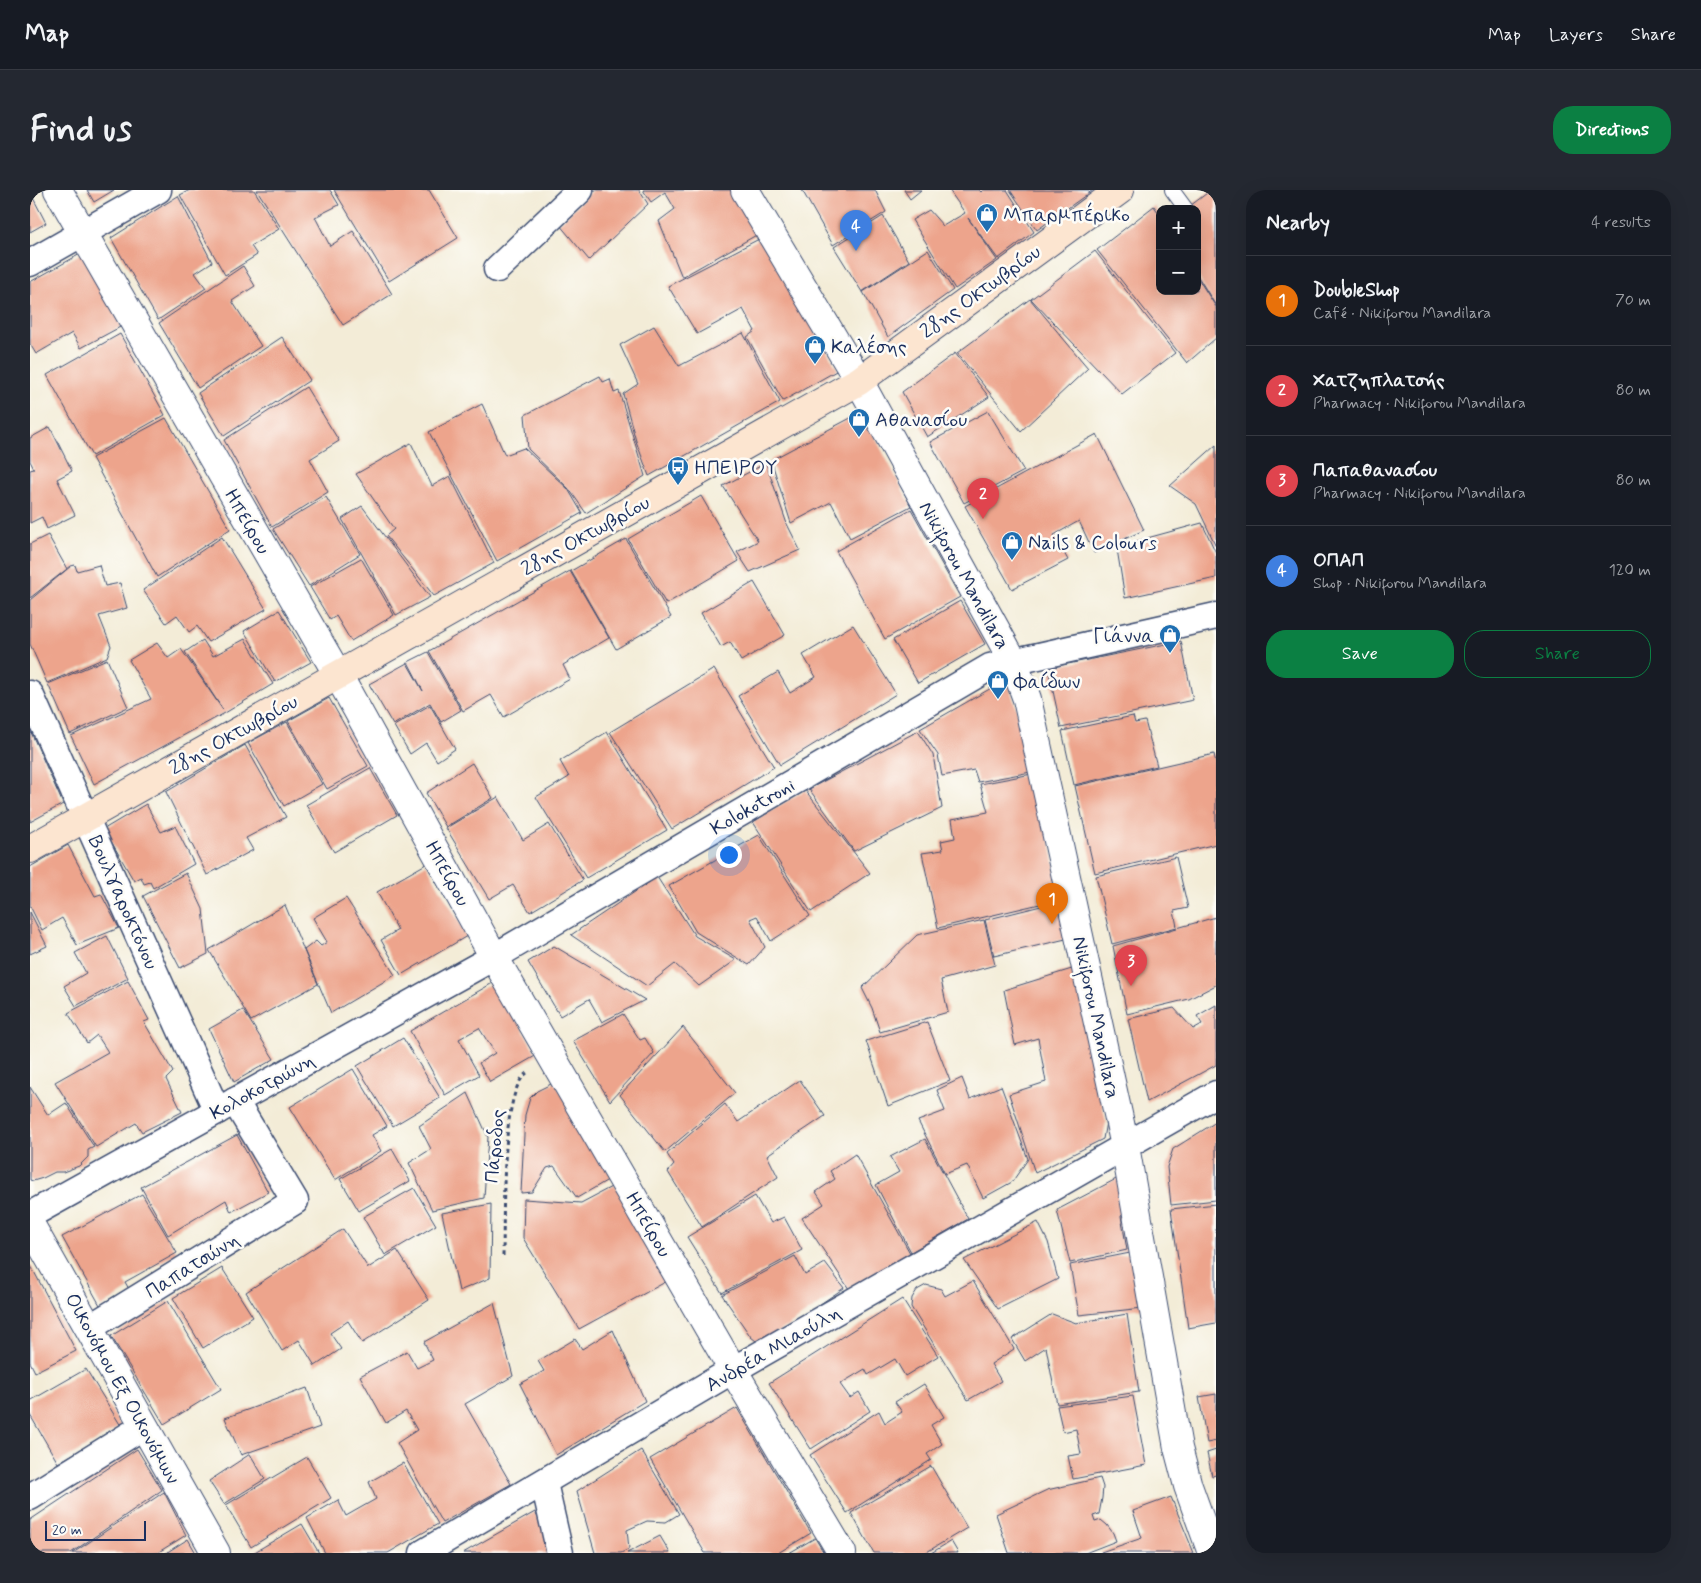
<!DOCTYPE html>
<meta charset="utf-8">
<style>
:root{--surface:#171b24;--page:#242831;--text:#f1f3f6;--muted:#9ea1a6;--line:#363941;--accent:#0b8043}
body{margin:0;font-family:Mynerve,sans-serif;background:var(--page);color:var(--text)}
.controls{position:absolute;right:15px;top:15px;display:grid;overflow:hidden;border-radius:10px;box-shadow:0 5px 20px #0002}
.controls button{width:45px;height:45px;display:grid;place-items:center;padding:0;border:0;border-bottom:1px solid var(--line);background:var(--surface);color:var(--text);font:25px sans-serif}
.scale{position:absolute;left:15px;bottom:12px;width:101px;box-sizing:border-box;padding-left:5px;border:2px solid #1b2f5e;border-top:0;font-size:14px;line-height:18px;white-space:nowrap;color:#1b2f5e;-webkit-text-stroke:4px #fdfcf7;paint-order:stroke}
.you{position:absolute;left:698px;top:664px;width:18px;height:18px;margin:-12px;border:4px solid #fff;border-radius:50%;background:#1a73e8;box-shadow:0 0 0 8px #1a73e833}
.badge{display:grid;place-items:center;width:32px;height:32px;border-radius:50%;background:var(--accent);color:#fff;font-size:16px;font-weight:700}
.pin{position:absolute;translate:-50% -41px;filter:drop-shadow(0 1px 2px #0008)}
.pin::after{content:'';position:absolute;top:26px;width:18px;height:15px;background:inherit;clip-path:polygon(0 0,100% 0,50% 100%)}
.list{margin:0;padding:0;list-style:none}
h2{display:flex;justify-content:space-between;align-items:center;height:65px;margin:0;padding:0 20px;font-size:21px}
h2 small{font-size:16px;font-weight:400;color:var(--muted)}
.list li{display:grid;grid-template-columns:32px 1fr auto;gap:15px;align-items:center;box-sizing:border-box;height:90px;padding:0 20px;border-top:1px solid var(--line)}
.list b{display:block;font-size:19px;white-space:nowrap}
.list p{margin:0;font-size:16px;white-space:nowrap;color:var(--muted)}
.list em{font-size:16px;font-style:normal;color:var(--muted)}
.actions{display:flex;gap:10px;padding:15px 20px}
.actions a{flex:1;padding:11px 0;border:1px solid var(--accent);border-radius:20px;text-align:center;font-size:18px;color:var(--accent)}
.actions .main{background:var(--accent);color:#fff}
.map{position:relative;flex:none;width:1186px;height:1363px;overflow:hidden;border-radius:20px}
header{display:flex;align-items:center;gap:30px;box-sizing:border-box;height:70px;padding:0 25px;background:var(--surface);border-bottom:1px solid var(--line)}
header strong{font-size:24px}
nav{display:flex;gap:28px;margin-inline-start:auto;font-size:18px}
.intro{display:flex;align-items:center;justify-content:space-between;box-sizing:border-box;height:120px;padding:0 30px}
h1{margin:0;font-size:35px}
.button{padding:12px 22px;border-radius:20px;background:var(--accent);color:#fff;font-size:18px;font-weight:700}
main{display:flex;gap:30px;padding:0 30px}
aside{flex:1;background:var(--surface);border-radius:20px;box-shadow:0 5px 20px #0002}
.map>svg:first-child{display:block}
</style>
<header>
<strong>Map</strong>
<nav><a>Map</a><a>Layers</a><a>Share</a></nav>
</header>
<div class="intro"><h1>Find us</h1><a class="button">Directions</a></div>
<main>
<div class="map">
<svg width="1186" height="1363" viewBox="0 0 1186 1363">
<rect width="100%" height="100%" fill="#fdfcf7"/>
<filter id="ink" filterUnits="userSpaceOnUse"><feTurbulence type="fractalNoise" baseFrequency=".02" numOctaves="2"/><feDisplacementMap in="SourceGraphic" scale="10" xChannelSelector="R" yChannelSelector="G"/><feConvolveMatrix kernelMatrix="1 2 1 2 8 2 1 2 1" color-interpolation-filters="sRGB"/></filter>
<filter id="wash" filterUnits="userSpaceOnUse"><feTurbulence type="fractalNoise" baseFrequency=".0096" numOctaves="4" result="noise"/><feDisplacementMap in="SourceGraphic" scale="20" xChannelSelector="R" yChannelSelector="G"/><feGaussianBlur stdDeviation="1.12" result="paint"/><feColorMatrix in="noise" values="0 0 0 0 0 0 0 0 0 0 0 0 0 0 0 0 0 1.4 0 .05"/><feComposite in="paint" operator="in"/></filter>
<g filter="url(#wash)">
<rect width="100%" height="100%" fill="#f3ecd7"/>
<g id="blocks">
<g fill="#eda48c">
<polygon points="57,0 84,0 64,12"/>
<polygon points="160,0 224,0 249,39 221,56 227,65 195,85 150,5"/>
<polygon points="227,0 300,0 309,15 285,27 300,56 323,41 362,104 313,135"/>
<polygon points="304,0 399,0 428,48 359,91"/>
<polygon points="563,0 609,0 618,14 559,70 529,34"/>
<polygon points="613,0 705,0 730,43 652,87 629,31 645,19 635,2 621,12"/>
<polygon points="772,0 845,0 856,22 803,55"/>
<polygon points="874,0 891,0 880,9"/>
<polygon points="919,0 949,0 951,2 953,0 977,0 1004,42 968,69 938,28 967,70 925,99 882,30 899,20 913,36 935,23"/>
<polygon points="980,0 1063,0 1007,40"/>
<polygon points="1181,0 1186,0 1186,116 1167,85 1167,19 1156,19"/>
<polygon points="0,2 16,33 0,42"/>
<polygon points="148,6 182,72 165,83 176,98 128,130 81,48"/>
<polygon points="1124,16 1130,25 1130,101 1167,101 1167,87 1186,117 1186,148 1157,173 1067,60"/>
<polygon points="853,26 879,71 832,102 804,57"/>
<polygon points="731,48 808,180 753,211 717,147 725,141 713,119 667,144 638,96"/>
<polygon points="898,60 923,100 858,147 833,102"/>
<polygon points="1065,61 1145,163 1092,204 1001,109"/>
<polygon points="52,63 92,136 51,158 42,143 6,164 0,154 0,92"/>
<polygon points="213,76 225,96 202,111 231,156 168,198 129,133"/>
<polygon points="1000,109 1058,178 991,241 927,163"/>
<polygon points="624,136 649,176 713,143 750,212 619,286 606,251 593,204 608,194 590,155"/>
<polygon points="90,144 135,225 62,266 17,185"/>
<polygon points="252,147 280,190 194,246 168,203"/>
<polygon points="925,163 959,207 897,247 872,202"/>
<polygon points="570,186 573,192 580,189 584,203 589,201 615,286 556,323 539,299 498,259 495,225"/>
<polygon points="276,197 309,251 280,269 298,302 242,337 194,250"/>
<polygon points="452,214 475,265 494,258 538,299 552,323 467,371 399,242"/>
<polygon points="958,221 994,281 934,313 900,252"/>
<polygon points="832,222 881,316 820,348 801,312 761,333 741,270"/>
<polygon points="136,228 200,339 127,387 62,268"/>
<polygon points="20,237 42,281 27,289 45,325 17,339 12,327 0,333 0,280 4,279 0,271 0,248"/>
<polygon points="1067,244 1114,340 1064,363 1049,331 1024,345 1038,370 982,399 935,316"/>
<polygon points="381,253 402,296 420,286 464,373 404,406 356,346 364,339 326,284"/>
<polygon points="1186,255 1186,356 1166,314 1140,296"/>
<polygon points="736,273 757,334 770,360 720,382 707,362 728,351 693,296"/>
<polygon points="671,306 709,371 636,414 598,349"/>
<polygon points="296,307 330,364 279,396 243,339"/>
<polygon points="332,316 400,407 366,425 312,329"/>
<polygon points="881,319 930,407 855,449 806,361"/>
<polygon points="1172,333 1186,363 1186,388 1095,408 1087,359 1110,350"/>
<polygon points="18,345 37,379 0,408 0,354"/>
<polygon points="192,347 236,419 178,452 167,436 159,442 147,425 136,433 113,400"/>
<polygon points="596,349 641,427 586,459 541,381"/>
<polygon points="331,368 364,425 321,451 306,426 300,430 280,397"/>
<polygon points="45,375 47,381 69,375 75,396 90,393 97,418 69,426 81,456 77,467 17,493 0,454 0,410 41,376"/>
<polygon points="540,381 579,448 533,475 540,489 474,527 461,505 433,521 399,461"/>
<polygon points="724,392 755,445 711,471 700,452 691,457 671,423"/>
<polygon points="930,411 955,454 888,493 863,450"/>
<polygon points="249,420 281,472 245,492 214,441"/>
<polygon points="823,435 866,504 750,575 708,506 748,482 760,503 786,487 773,465"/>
<polygon points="215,449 243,494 195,523 64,594 41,546 121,509 99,470 127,453 138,468 151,459 193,520 155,462 173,450 183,466"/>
<polygon points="1151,451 1163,510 1031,538 1018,478"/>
<polygon points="398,462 431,520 411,532 400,513 363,535 339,494 377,473 393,501 378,472"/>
<polygon points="77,469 98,517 40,544 18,494"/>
<polygon points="684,479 744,577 642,639 580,542"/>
<polygon points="977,489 1006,581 948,592 944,580 912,586 908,565 890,539"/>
<polygon points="299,508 338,576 297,599 258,531"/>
<polygon points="400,515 425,559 407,571 396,553 380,564 364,536"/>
<polygon points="1103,526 1105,533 1115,531 1127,576 1044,595 1032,541"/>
<polygon points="257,532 292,594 254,616 218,553"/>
<polygon points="0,540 33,614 0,632"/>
<polygon points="888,541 903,565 912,618 824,661 779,599"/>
<polygon points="577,542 637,640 556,688 506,607 539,587 530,571"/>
<polygon points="215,555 256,627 216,648 223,660 177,685 136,602"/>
<polygon points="1184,564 1186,573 1186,654 1065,683 1045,596"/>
<polygon points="442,573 463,608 416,637 396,603"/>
<polygon points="340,578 367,625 304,662 276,615"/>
<polygon points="1007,583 1031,709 908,738 892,663 913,660 911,651 925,648 922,629 958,622 950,594"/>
<polygon points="775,600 840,683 781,722 723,632"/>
<polygon points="468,607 493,650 519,634 553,690 500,722 483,695 459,709 416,638"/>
<polygon points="116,614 131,642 145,636 164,674 123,698 120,692 114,694 111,687 104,691 74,639"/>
<polygon points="729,645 780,726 741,751 727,726 720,729 735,757 719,775 666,742 639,696"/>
<polygon points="38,655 65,706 71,704 89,738 47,755 32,728 12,740 0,716 0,677"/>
<polygon points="1146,667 1158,718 1144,721 1147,737 1082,754 1066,686"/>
<polygon points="396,674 437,746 371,785 351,750 368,740 347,702"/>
<polygon points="156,683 173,719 178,764 150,778 113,706"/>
<polygon points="627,687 665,746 706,770 669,796 645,774 617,796 541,745"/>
<polygon points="316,708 365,785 301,823 274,760 286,751 291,756 297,752 283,728"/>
<polygon points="1031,711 1040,748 964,766 955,730"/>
<polygon points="255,715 288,794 221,831 179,760"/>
<polygon points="0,722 17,756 0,764"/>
<polygon points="1186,727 1186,795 1159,809 1097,824 1083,756"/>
<polygon points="954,730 965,775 911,790 918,822 850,842 842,818 832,798 887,745"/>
<polygon points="77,746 98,788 46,816 34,796 56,783 45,763"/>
<polygon points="524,756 615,810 572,832 559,809 530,826 498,772"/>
<polygon points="1045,778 1076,932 1073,949 1005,983 979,904 1016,892 1008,848 985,855 974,800"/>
<polygon points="98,791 119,830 114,832 143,882 136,889 152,922 112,942 106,933 66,957 25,892 78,862 67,845 57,853 38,823"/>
<polygon points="466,791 507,865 460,892 449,873 465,863 449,838 429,849 449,885 415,905 380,841"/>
<polygon points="1186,815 1186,875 1117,912 1098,829 1144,818 1163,839 1172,834 1167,826"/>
<polygon points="213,820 244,869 204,892 179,839"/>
<polygon points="593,824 610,850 615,848 624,863 580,911 543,851"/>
<polygon points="897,832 920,891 858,916 836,851"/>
<polygon points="653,837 705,903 635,962 590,905"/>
<polygon points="373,848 410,908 363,936 327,876"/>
<polygon points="323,879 357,936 342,945 351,961 305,990 260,917"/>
<polygon points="932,888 940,909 971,896 998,969 982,992 953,1008 937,975 915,984 888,931 915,921 907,900"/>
<polygon points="770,890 795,926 737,965 748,987 672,1037 638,982 644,975 637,964 695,914 708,932"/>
<polygon points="525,892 583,987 547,1008 524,976 517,978 502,1002 491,1003 495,925 500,908 507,901"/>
<polygon points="0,897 18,925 36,913 64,957 58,960 58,967 49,976 33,982 25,982 13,988 3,991 0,990"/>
<polygon points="438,903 458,947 454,1008 402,1020 379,973 401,959 389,936"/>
<polygon points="1186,932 1186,1010 1141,1015 1137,977 1143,959"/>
<polygon points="207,945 238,1002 201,1022 196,1010 138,1045 111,997"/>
<polygon points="895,949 938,1029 881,1062 846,995 869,982 860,967"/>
<polygon points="362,959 380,991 329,1021 310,989"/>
<polygon points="825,964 880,1063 819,1099 772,1028 794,1014 786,1002 805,989 800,981"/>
<polygon points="1088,988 1096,1023 1091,1026 1097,1060 1040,1073 1027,1020"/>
<polygon points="585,995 641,1089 549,1139 493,1048 494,1009 551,1013"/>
<polygon points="384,998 406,1035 355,1065 333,1027"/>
<polygon points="112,1004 147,1063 95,1092 99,1099 71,1117 32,1047"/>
<polygon points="725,1006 741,1033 754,1027 772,1060 692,1103 657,1047"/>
<polygon points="461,1014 460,1088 429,1101 412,1023"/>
<polygon points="1186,1014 1186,1133 1158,1138 1141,1019"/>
<polygon points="1008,1032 1018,1052 1028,1089 968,1119 934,1070"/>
<polygon points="313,1039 338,1078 367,1060 399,1110 332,1153 318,1131 300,1143 311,1159 285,1176 269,1150 252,1161 216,1102"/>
<polygon points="1105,1062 1113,1118 1049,1125 1040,1075"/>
<polygon points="765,1066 775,1085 795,1073 814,1098 737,1150 726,1151 721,1147 692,1105"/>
<polygon points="0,1074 46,1161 5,1182 0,1172"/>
<polygon points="192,1078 223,1127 173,1158 143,1108"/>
<polygon points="943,1091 984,1159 961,1174 971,1191 938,1210 881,1117 882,1108 887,1100 896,1095 911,1099 915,1106"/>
<polygon points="872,1109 908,1166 875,1186 865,1169 838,1185 835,1179 810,1194 820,1208 829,1202 840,1221 781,1259 739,1193"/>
<polygon points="138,1111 191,1199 134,1234 81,1146"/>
<polygon points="464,1113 483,1186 435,1214 481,1294 412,1333 367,1253 387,1240 376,1221 356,1233 330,1186 377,1161 387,1178 403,1170 394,1152"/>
<polygon points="1022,1124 1046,1133 1097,1124 1109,1202 1027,1214 1016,1157 995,1171 982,1149"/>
<polygon points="583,1140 615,1211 526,1265 490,1194 514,1181 508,1171 545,1149 552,1159"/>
<polygon points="56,1179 91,1236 28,1273 0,1225 0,1211"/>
<polygon points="894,1194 914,1227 901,1235 912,1254 897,1264 901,1270 817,1323 780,1265 849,1221 855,1233 872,1222 865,1212"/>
<polygon points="277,1198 290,1237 211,1265 195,1228"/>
<polygon points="1186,1204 1186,1251 1177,1253 1169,1207"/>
<polygon points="1103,1206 1116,1275 1043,1289 1038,1266 1051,1264 1046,1239 1033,1242 1027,1216"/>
<polygon points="707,1218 781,1343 748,1363 675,1363 620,1269"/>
<polygon points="107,1259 132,1300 41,1363 0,1363 0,1330"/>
<polygon points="611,1260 649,1324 636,1332 617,1331 597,1340 599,1359 591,1363 565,1363 547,1301"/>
<polygon points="1186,1260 1186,1285 1182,1286 1177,1263"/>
<polygon points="220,1264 235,1289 194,1314 179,1291"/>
<polygon points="277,1267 301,1308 221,1357 196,1315"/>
<polygon points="373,1273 408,1334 358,1363 295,1363 277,1328 308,1310 316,1326 346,1309 339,1292"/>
<polygon points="901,1276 937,1338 895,1363 844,1363 821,1323"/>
<polygon points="1070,1288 1073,1297 1072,1308 1069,1324 1063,1326 1065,1332 1071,1330 1077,1335 1083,1343 1086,1351 1055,1363 979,1363 966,1324 1017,1300"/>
<polygon points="134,1302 156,1345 127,1363 43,1363"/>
<polygon points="1141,1307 1164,1363 1071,1363 1071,1362 1112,1348 1103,1321"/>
<polygon points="505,1322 525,1361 522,1363 433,1363"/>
<polygon points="272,1334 289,1363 223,1363"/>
<polygon points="630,1346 640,1363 597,1363"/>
<polygon points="785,1348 794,1363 759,1363"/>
<polygon points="158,1349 166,1363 136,1363"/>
<polygon points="921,1351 928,1363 901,1363"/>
</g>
</g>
</g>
<g filter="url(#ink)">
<use href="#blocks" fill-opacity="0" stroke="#3b4b70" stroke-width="1"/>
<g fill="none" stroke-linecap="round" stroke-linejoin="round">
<g stroke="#3b4b70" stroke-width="16">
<polyline id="service" points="1142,0 1156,19"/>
</g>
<g stroke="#3b4b70" stroke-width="29">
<g id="minor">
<polyline points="0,73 128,0"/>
<polyline points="467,79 550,0"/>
<polyline points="0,504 187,921"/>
<polyline points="0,1025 464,767 960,477 1186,426"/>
<polyline points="59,1138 265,1011 205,911"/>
<polyline points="514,1293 530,1363"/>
<polyline points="0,1307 114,1236"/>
<polyline points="393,1363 703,1180 1186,904"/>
</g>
</g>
<g stroke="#3b4b70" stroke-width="30">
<g id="tertiary">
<polyline points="28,0 308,485 464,767 703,1180 812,1363"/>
<polyline points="715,0 829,191 983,471 997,509 1095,956 1148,1258 1158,1296 1182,1363"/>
<polyline points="0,1034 186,1363"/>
</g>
</g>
<g stroke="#3b4b70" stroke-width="30">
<polyline id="secondary" points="0,659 829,191 1090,0"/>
</g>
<path stroke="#3b4b70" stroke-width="3" stroke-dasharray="4 4" stroke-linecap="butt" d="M473,1066C474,1032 470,900 497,883"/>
<use href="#service" stroke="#fff" stroke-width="14"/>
<use href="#minor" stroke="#fff" stroke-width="26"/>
<use href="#tertiary" stroke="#fff" stroke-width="28"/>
<use href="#secondary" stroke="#fce5d0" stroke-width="28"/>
</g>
</g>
<defs>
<g id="shop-pin" transform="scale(1.125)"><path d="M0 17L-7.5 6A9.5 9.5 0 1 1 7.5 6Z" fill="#1f6fb2" stroke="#fdfcf7"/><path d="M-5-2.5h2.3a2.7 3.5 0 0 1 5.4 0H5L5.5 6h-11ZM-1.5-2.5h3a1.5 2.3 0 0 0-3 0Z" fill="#fff"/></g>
<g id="bus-pin" transform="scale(1.125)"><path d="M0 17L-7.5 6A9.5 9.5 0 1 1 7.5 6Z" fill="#1f6fb2" stroke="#fdfcf7"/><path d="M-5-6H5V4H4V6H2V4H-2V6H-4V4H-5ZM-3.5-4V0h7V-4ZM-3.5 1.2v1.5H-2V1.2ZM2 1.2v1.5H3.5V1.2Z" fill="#fff"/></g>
</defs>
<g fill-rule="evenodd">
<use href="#shop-pin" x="957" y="24"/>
<use href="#shop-pin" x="785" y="156"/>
<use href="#shop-pin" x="829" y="229"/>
<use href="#bus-pin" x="648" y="277"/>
<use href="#shop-pin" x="982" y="352"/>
<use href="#shop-pin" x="1140" y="445"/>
<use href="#shop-pin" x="968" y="491"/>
</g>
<g text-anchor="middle" stroke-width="5" stroke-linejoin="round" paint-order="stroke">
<g font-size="20" fill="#1b2f5e" stroke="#fdfcf7" text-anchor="start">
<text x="973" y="31">Μπαρμπέρικο</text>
<text x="801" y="163">Καλέσης</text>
<text x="845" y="236">Αθανασίου</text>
<text x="664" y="284">ΗΠΕΙΡΟΥ</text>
<text x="998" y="359">Nails &amp; Colours</text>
<text x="1124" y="452" text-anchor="end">Γιάννα</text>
<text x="984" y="498">Φαίδων</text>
</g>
<g font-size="20" fill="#1b2f5e" stroke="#fdfcf7">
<text transform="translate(950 101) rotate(-36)" y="7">28ης Οκτωβρίου</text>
<text transform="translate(218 331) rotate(60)" y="7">Ηπείρου</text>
<text transform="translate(555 345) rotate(-29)" y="7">28ης Οκτωβρίου</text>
<text transform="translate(935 385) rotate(61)" y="7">Nikiforou Mandilara</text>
<text transform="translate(203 544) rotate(-29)" y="7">28ης Οκτωβρίου</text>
<text transform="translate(722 616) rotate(-30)" y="7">Kolokotroni</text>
<text transform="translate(418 683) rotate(61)" y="7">Ηπείρου</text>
<text transform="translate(94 712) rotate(66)" y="7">Βουλγαροκτόνου</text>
<text transform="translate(1067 827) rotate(78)" y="7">Nikiforou Mandilara</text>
<text transform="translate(232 896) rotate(-29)" y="7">Κολοκοτρώνη</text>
<text transform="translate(464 956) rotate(-85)" y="7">Πάροδος</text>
<text transform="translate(619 1034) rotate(60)" y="7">Ηπείρου</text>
<text transform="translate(162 1075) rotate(-32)" y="7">Παπατσώνη</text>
<text transform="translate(743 1158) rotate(-30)" y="7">Ανδρέα Μιαούλη</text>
<text transform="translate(93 1198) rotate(61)" y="7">Οικονόμου Εξ Οικονόμων</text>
</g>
</g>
</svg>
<div class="controls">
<button>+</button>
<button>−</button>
</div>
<div class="scale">20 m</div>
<div class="you"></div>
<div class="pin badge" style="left:1022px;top:734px;background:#e8710a">1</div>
<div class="pin badge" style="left:953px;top:329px;background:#e0444e">2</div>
<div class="pin badge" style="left:1101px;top:796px;background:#e0444e">3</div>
<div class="pin badge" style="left:826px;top:61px;background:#3f7fe0">4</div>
</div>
<aside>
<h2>Nearby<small>4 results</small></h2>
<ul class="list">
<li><span class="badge" style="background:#e8710a">1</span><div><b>DoubleShop</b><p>Café · Nikiforou Mandilara</p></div><em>70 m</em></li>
<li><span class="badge" style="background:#e0444e">2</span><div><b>Χατζηπλατσής</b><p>Pharmacy · Nikiforou Mandilara</p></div><em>80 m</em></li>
<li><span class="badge" style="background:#e0444e">3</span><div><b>Παπαθανασίου</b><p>Pharmacy · Nikiforou Mandilara</p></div><em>80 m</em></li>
<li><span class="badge" style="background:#3f7fe0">4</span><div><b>ΟΠΑΠ</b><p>Shop · Nikiforou Mandilara</p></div><em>120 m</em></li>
</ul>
<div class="actions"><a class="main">Save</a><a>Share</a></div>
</aside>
</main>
